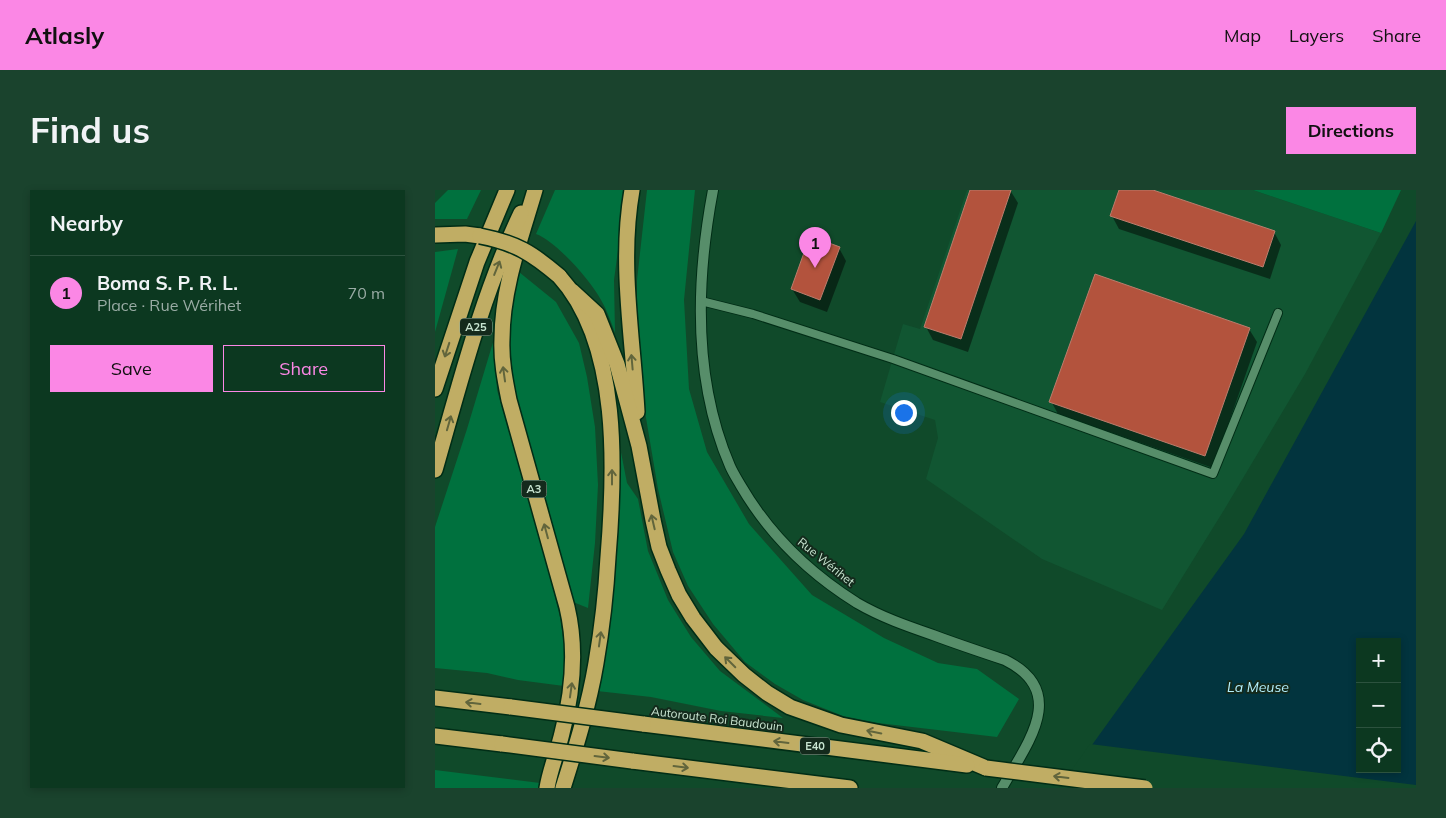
<!DOCTYPE html>
<meta charset="utf-8">
<style>
:root{--surface:#0c3820;--page:#1a432d;--text:#f1f3f6;--muted:#9aaca5;--line:#2c523e;--accent:#fb87e5}
body{margin:0;font-family:Mulish,sans-serif;background:var(--page);color:var(--text)}
.controls{position:absolute;right:15px;bottom:15px;display:grid;overflow:hidden;border-radius:0px;box-shadow:0 2px 8px #0003}
.controls button{width:45px;height:45px;display:grid;place-items:center;padding:0;border:0;border-bottom:1px solid var(--line);background:var(--surface);color:var(--text);font:25px sans-serif}
.you{position:absolute;left:468px;top:222px;width:18px;height:18px;margin:-12px;border:4px solid #fff;border-radius:50%;background:#1a73e8;box-shadow:0 0 0 8px #1a73e833}
.badge{display:grid;place-items:center;width:32px;height:32px;border-radius:50%;background:var(--accent);color:#111;font-size:16px;font-weight:700}
.pin{position:absolute;translate:-50% -41px;filter:drop-shadow(0 1px 2px #0008)}
.pin::after{content:'';position:absolute;top:26px;width:18px;height:15px;background:inherit;clip-path:polygon(0 0,100% 0,50% 100%)}
.list{margin:0;padding:0;list-style:none}
h2{display:flex;justify-content:space-between;align-items:center;height:65px;margin:0;padding:0 20px;font-size:21px}
h2 small{font-size:16px;font-weight:400;color:var(--muted)}
.list li{display:grid;grid-template-columns:32px 1fr auto;gap:15px;align-items:center;box-sizing:border-box;height:75px;padding:0 20px;border-top:1px solid var(--line)}
.list b{display:block;font-size:19px;white-space:nowrap}
.list p{margin:0;font-size:16px;white-space:nowrap;color:var(--muted)}
.list em{font-size:16px;font-style:normal;color:var(--muted)}
.actions{display:flex;gap:10px;padding:15px 20px}
.actions a{flex:1;padding:11px 0;border:1px solid var(--accent);border-radius:0px;text-align:center;font-size:18px;color:var(--accent)}
.actions .main{background:var(--accent);color:#111}
.icon{flex:none;width:28px;height:28px;fill:none;stroke:currentColor;stroke-width:2;stroke-linecap:round;stroke-linejoin:round}
.map{position:relative;flex:none;width:981px;height:598px;overflow:hidden;border-radius:0px}
header{display:flex;align-items:center;gap:30px;box-sizing:border-box;height:70px;padding:0 25px;background:var(--accent);color:#111}
header strong{font-size:24px}
nav{display:flex;gap:28px;margin-inline-start:auto;font-size:18px}
.intro{display:flex;align-items:center;justify-content:space-between;box-sizing:border-box;height:120px;padding:0 30px}
h1{margin:0;font-size:35px}
.button{padding:12px 22px;border-radius:0px;background:var(--accent);color:#111;font-size:18px;font-weight:700}
main{display:flex;gap:30px;padding:0 30px}
aside{flex:1;background:var(--surface);border-radius:0px;box-shadow:0 2px 8px #0003}
.map>svg:first-child{display:block}
</style>
<header>
<strong>Atlasly</strong>
<nav><a>Map</a><a>Layers</a><a>Share</a></nav>
</header>
<div class="intro"><h1>Find us</h1><a class="button">Directions</a></div>
<main>
<aside>
<h2>Nearby<small></small></h2>
<ul class="list">
<li><span class="badge">1</span><div><b>Boma S. P. R. L.</b><p>Place · Rue Wérihet</p></div><em>70 m</em></li>
</ul>
<div class="actions"><a class="main">Save</a><a>Share</a></div>
</aside>
<div class="map">
<svg width="981" height="598" viewBox="0 0 981 598">
<rect width="100%" height="100%" fill="#104a2a"/>
<polygon fill="#115632" points="532,0 818,0 946,43 870,184 789,320 727,420 607,369 491,289 503,248 500,230 445,212 468,134 485,139"/>
<g fill="#00713e">
<polygon points="13,0 46,0 32,29 0,29 0,13"/>
<path d="M120,0H191L179,90L180,143C176,132 172,120 166,110C156,91 121,51 101,44Z"/>
<polygon points="212,0 260,0 249,110 254,199 272,262 314,334 377,405 449,448 503,473 542,479 584,509 562,547 443,533 408,526 368,510 340,494 310,472 278,434 253,396 238,362 223,299 209,216 202,147 202,90"/>
<polygon points="818,0 966,0 946,43"/>
<polygon points="23,59 0,142 0,62"/>
<polygon points="84,82 121,112 144,153 152,187 160,237 163,295 160,353 153,418 138,412 113,317 84,221 79,195 73,135"/>
<polygon points="59,149 62,200 115,386 125,427 130,461 129,496 83,490 52,483 0,478 0,337 32,239"/>
<polygon points="184,252 192,293 203,309 213,361 233,410 256,447 285,481 348,528 286,521 216,507 162,501 169,464 181,370 184,314"/>
<polygon points="0,580 105,593 103,598 0,598"/>
</g>
<path fill="#02343e" fill-rule="evenodd" d="M981,31V598H626L809,344ZM925,452H962V579H925Z"/>
<polygon fill="#104a2a" points="655,554 981,595 981,598 624,598"/>
<g fill="#0007">
<polygon points="536,0 575,0 583,13 533,162 498,150 491,137"/>
<polygon points="685,0 714,0 839,42 846,55 835,89 684,39 677,26"/>
<polygon points="404,58 411,71 392,122 365,112 357,99"/>
<polygon points="814,139 822,152 778,278 623,224 616,211"/>
</g>
<g fill="#b3533d" stroke="#ba7d6d">
<polygon points="535,0 576,0 526,149 489,137"/>
<polygon points="684,0 718,0 840,41 828,77 675,26"/>
<polygon points="375,46 405,57 385,110 356,99"/>
<polygon points="660,84 815,138 770,266 614,212"/>
</g>
<g fill="none" stroke-linecap="round" stroke-linejoin="round">
<g stroke="#012d16" stroke-width="10">
<polyline id="lane" points="266,111 318,124 458,169 778,284 843,123"/>
</g>
<g stroke="#012d16" stroke-width="12">
<path id="street" d="M278,0C261,90 258,190 295,276C298,283 302,289 306,296C334,344 374,383 422,413C446,427 472,436 498,445C522,454 546,462 570,470C635,502 591,555 567,598"/>
</g>
<g stroke="#012d16" stroke-width="18">
<g id="highway">
<path d="M100,0C86,48 67,98 67,149C66,170 70,190 74,210L132,417C142,459 138,501 127,543C123,561 115,579 112,598"/>
<path d="M197,0C184,74 198,147 202,222"/>
<polyline points="0,45 30,44 45,46"/>
<path d="M124,86C186,154 180,282 173,367C171,403 167,438 161,473C154,515 141,557 128,598"/>
<polyline points="137,101 162,124 182,174 204,256 218,330 224,357 233,380 244,405 258,428 281,458 309,485 332,503 355,517 406,535 487,551 551,578"/>
<polyline points="0,199 42,72 72,0"/>
<path d="M0,280C25,193 47,105 86,23"/>
<polyline points="0,508 76,517"/>
<polyline points="208,534 532,575"/>
<polyline points="0,546 67,554"/>
<polyline points="197,571 415,598"/>
</g>
</g>
<use href="#lane" stroke="#578e6a" stroke-width="8"/>
<use href="#street" stroke="#578e6a" stroke-width="10"/>
<use href="#highway" stroke="#c0ad64" stroke-width="15"/>
<g stroke="#012d16" stroke-width="18" stroke-linecap="butt">
<g id="highway-bridge">
<path d="M45,46C81,53 97,63 124,86"/>
<polyline points="76,517 208,534"/>
<polyline points="67,554 197,571"/>
<polyline points="551,578 710,598"/>
</g>
</g>
<use href="#highway-bridge" stroke="#c0ad64" stroke-width="15"/>
</g>
<defs><path id="oneway-shaft" d="M-6 0H5M1.5-3L5.5 0L1.5 3" fill="none" stroke-width="1.6" stroke-linecap="round" stroke-linejoin="round" transform="scale(1.25)"/></defs>
<g stroke="#61653c">
<use href="#oneway-shaft" transform="translate(62 78) rotate(-68)"/>
<use href="#oneway-shaft" transform="translate(12 160) rotate(108)"/>
<use href="#oneway-shaft" transform="translate(197 172) rotate(-95)"/>
<use href="#oneway-shaft" transform="translate(69 184) rotate(-98)"/>
<use href="#oneway-shaft" transform="translate(14 233) rotate(-74)"/>
<use href="#oneway-shaft" transform="translate(177 287) rotate(-90)"/>
<use href="#oneway-shaft" transform="translate(218 332) rotate(-103)"/>
<use href="#oneway-shaft" transform="translate(111 341) rotate(-105)"/>
<use href="#oneway-shaft" transform="translate(165 449) rotate(-82)"/>
<use href="#oneway-shaft" transform="translate(295 472) rotate(-135)"/>
<use href="#oneway-shaft" transform="translate(136 500) rotate(-82)"/>
<use href="#oneway-shaft" transform="translate(38 513) rotate(-173)"/>
<use href="#oneway-shaft" transform="translate(439 542) rotate(-169)"/>
<use href="#oneway-shaft" transform="translate(346 552) rotate(-173)"/>
<use href="#oneway-shaft" transform="translate(167 567) rotate(7)"/>
<use href="#oneway-shaft" transform="translate(246 577) rotate(7)"/>
<use href="#oneway-shaft" transform="translate(626 587) rotate(-173)"/>
</g>
<g text-anchor="middle" stroke-width="4" stroke-linejoin="round" paint-order="stroke">
<g fill="#142a1c" stroke="#92ac9a" stroke-width="1">
<rect x="25" y="128.5" width="32" height="17" rx="4"/>
<rect x="86.5" y="290.5" width="25" height="17" rx="4"/>
<rect x="365" y="547.5" width="30" height="17" rx="4"/>
</g>
<g font-size="11" font-weight="bold" fill="#c8e4d0">
<text x="41" y="141">A25</text>
<text x="99" y="303">A3</text>
<text x="380" y="560">E40</text>
</g>
<g font-size="12" fill="#c8e4d0" stroke="#142a1c">
<text transform="translate(391 372) rotate(39)" y="4">Rue Wérihet</text>
<text transform="translate(282 529) rotate(7)" y="4">Autoroute Roi Baudouin</text>
</g>
<g font-size="14" font-style="italic" fill="#b3f0fe" stroke="#142a1c">
<text x="823" y="502">La Meuse</text>
</g>
</g>
</svg>
<div class="controls">
<button>+</button>
<button>−</button>
<button><svg class="icon" aria-label="locate" viewBox="0 0 24 24"><circle cx="12" cy="12" r="6"/><path d="M12 2v4M12 18v4M2 12h4M18 12h4"/></svg></button>
</div>
<div class="you"></div>
<div class="pin badge" style="left:380px;top:78px">1</div>
</div>
</main>
